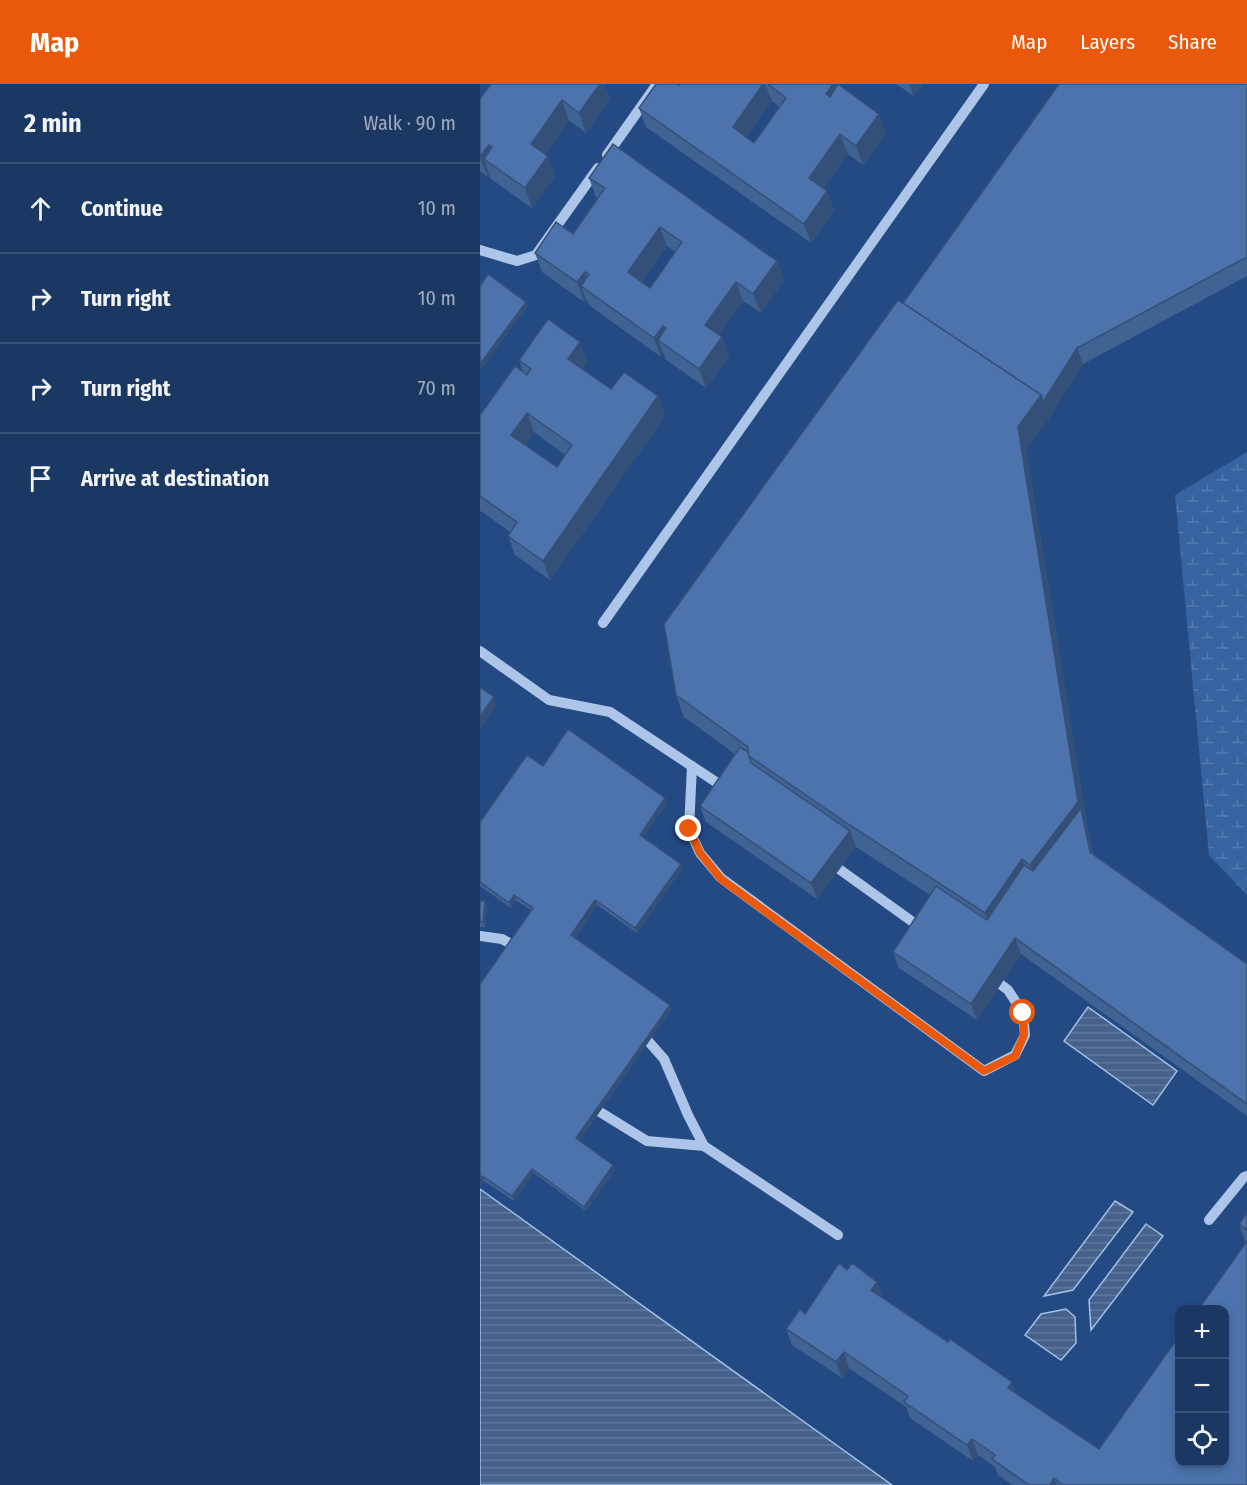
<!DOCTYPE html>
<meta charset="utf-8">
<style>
:root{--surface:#1b3863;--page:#28436c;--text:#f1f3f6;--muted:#a0acbe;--line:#395278;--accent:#ea580c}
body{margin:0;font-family:"Fira Sans Condensed",sans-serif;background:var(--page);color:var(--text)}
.controls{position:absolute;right:18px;bottom:18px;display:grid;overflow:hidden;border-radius:12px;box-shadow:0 3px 9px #0003}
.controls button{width:54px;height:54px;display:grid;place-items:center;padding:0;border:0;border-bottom:2px solid var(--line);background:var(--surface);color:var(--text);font:30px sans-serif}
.stop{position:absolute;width:18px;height:18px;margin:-14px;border:4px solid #ea580c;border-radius:50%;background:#fff}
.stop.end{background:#ea580c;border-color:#fff;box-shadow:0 2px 6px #0008}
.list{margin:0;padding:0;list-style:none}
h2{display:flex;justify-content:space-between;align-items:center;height:78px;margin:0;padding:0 24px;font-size:26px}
h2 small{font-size:20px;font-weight:400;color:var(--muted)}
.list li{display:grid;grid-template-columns:39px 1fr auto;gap:18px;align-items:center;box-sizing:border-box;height:90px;padding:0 24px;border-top:2px solid var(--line)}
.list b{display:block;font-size:22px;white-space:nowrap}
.list em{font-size:20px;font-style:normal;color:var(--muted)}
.icon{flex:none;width:33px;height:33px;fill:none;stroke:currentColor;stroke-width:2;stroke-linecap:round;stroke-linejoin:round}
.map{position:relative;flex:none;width:767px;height:1401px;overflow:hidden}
header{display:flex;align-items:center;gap:36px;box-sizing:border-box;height:84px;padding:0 30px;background:var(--accent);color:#fff}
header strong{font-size:28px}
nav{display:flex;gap:33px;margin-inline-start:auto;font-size:21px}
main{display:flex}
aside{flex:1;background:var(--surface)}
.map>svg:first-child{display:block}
</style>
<header>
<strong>Map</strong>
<nav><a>Map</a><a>Layers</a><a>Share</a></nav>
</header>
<main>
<aside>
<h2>2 min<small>Walk · 90 m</small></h2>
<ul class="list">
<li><svg class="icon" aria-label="ahead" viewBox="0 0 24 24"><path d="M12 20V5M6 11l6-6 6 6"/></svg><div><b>Continue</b></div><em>10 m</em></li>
<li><svg class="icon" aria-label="right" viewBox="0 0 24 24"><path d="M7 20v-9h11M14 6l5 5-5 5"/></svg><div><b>Turn right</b></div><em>10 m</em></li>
<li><svg class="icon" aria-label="right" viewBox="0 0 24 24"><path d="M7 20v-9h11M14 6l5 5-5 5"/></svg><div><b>Turn right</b></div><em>70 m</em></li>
<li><svg class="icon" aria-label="arrive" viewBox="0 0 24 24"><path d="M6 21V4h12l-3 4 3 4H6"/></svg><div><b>Arrive at destination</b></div></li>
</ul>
</aside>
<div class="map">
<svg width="767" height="1401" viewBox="0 0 767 1401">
<defs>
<pattern id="wetland-marsh" width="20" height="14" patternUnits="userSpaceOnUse" patternTransform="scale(1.5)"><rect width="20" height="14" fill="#3863a1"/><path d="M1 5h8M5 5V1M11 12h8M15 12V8" fill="none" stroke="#567aaf"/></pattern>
<pattern id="water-rules" width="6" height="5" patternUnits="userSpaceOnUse" patternTransform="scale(1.5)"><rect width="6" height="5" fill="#46618b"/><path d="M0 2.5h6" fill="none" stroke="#62799c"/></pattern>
</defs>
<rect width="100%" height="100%" fill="#244a84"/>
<polygon fill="url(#wetland-marsh)" points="767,368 767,811 729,771 695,411"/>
<g fill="url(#water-rules)" stroke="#a1c0e9" stroke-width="1.5">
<polygon points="608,923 697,987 673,1021 584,957"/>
<polygon points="0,1105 412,1401 0,1401"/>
<polygon points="635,1117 653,1128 593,1206 564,1212"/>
<polygon points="666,1140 683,1152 611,1246 609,1216"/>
<polygon points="586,1225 595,1233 596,1259 581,1276 545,1251 561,1230"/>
</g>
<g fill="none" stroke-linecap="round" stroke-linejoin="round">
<g stroke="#adc5e8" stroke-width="10">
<polyline points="127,71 177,0"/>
<polyline points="0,166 37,177 56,171 118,84"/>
<polyline points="123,539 504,0"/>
<polyline points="0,567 69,616 130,628 248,706"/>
<polyline points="212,682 209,745 220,769 241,794 504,987 535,971 545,951 543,929 528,906 520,900"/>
<polyline points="359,785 444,846"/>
<polyline points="0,852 22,855 33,861"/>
<polyline points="169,958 184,975 208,1031 224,1062"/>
<polyline points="120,1028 167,1057 224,1062 358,1151"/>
<polyline points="729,1136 764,1093 767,1092"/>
</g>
</g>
<g fill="#416394" fill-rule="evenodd">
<polygon points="11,0 124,0 130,15 106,49 89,36 65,70 68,72 75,92 52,124 11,95 9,90 8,93 0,87 0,15"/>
<path d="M199,0H355L356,3L406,49L383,81L368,70L343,104L347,107L354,126L331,159L166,43L159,24ZM292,17L299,23L274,59L267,53Z"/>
<polygon points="416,0 443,0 434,12"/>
<polygon points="767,0 767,192 603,280 569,334 546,365 607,741 613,770 767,880 767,1032 541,870 497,936 419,884 413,868 450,811 376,763 337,815 226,738 220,722 255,670 204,633 196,611 423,219"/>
<path d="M109,94L297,177L304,196L281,229L263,217L239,251L242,253L249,273L226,304L185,275L184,270L181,273L109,221L106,215L104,218L62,188L55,169L93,150L118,114L116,113ZM187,162L195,168L170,204L162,198Z"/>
<path d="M100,258L107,278L102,284L131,305L178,312L185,332L70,496L35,471L28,452L30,448L1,427L0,428V331L43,288L39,276ZM54,348L85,371L77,383L45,361Z"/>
<polygon points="63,682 187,719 163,753 202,785 157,849 117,821 95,854 191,926 99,1057 135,1086 106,1127 54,1089 34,1117 4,1097 0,1103 0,900 52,827 36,816 31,824 0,802 0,738"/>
<polygon points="0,817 7,822 5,843 0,843"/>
<polygon points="767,1129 767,1401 532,1401 518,1391 515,1383 498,1371 493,1377 430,1334 426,1323 369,1284 362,1294 312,1261 306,1245 325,1230 367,1186 403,1214 536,1309 619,1365 766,1158 765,1157 759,1140"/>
</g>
<g fill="#355078">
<polygon points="120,0 124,0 130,15 106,49 99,29"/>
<polygon points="283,0 285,0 292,17 260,63 253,43"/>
<polygon points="353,0 355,0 362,18 353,30 346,10"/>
<polygon points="429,0 443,0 434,12"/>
<polygon points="82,16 89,36 59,80 51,60"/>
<polygon points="399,30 406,49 383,81 376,62"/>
<polygon points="360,50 368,70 337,114 329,94"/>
<polygon points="9,61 16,81 4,75 9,90 8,93 0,73"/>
<polygon points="68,72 75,92 52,124 45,104"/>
<polygon points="347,107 354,126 331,159 324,140"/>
<polygon points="180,143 187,162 155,208 148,188"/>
<polygon points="297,177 304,196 281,229 273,210"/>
<polygon points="105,188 112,208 101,202 106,215 104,218 97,198"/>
<polygon points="256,198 263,217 232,261 225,241"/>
<polygon points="46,218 47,223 0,287 0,280"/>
<polygon points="183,242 190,261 178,256 184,270 181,273 174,254"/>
<polygon points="242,253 249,273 226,304 219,285"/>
<polygon points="100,258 107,278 95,294 88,275"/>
<polygon points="597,264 603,280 569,334 546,365 607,741 615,784 558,803 550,781 538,343"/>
<polygon points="178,312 185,332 70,496 63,477"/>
<polygon points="47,329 54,348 38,371 31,351"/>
<polygon points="14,613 17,622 0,646 0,632"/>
<polygon points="185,714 187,719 162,756 160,751"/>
<polygon points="370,747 376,763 337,815 331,799"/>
<polygon points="542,775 550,797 513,852 505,829"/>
<polygon points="201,780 202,785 157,849 155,844"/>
<polygon points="34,811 36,816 31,824 29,819"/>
<polygon points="115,816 117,821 93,856 91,851"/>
<polygon points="5,817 7,822 5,843 3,838"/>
<polygon points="535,854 541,870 497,936 491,920"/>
<polygon points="190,921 191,926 98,1059 96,1054"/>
<polygon points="133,1081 135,1086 106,1127 104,1123"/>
<polygon points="52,1085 54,1089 34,1117 32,1112"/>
<polygon points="2,1092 4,1097 0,1103 0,1095"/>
<polygon points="397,1198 403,1214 391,1206"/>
<polygon points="364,1268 369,1284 362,1294 356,1278"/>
<polygon points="532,1298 538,1314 528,1304"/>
<polygon points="492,1355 498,1371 493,1377 487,1361"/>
<polygon points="574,1394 577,1401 570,1401"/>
</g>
<g fill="#4c73ac" stroke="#355078" stroke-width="1.5" fill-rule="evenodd">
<polygon points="11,0 120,0 99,29 82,16 51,60 68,72 45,104 4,75 12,63 9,61 0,73 0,15"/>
<polygon points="176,0 197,0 199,1 199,0 283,0 253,43 274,59 306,14 288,0 353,0 346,10 350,13 358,0 399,30 376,62 360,50 329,94 347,107 324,140 159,24"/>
<polygon points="579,0 767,0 767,173 597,264 563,318 561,311 423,219"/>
<path d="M133,60L297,177L273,210L256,198L225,241L242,253L219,285L178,256L186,244L183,242L174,254L101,202L109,190L105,188L97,198L55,169L76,138L93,150L125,104L109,94ZM180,143L202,158L170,204L148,188Z"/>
<polygon points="8,190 46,218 0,280 0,202"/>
<polygon points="418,216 561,311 538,343 598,718 550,781 542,775 505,829 368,740 269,672 268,663 196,611 184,540"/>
<path d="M68,235L100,258L88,275L131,305L144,288L178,312L63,477L28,452L37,438L0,412V331L35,282L47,291L51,285L39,276ZM47,329L92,361L77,383L31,351Z"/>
<polygon points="0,603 14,613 0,632"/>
<polygon points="88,645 185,714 160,751 201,780 155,844 115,816 91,851 190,921 96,1054 133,1081 104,1123 52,1085 32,1112 2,1092 0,1095 0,900 53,824 34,811 29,819 0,798 0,738 47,671 63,682"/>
<polygon points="260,663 268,668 271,679 370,747 331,799 220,722"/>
<polygon points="601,724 610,768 767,880 767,1020 535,854 491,920 413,868 456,802 507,836 544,781 553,787"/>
<polygon points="0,817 5,817 3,838 0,838"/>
<polygon points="767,1129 767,1146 759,1140"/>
<polygon points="767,1157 767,1401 583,1401 574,1394 570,1401 549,1401 512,1375 515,1371 492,1355 487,1361 424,1318 428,1312 364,1268 356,1278 306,1245 320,1225 325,1230 359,1179 367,1186 372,1179 397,1198 391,1206 468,1258 470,1255 532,1298 528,1304 619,1365 699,1252 699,1378 744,1378 744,1226 718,1226"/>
</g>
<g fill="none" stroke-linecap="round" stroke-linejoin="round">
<polyline stroke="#ea580c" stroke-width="8" points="209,745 220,769 241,795 504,987 535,972 544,951 543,929"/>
</g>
</svg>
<div class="controls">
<button>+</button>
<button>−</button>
<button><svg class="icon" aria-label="locate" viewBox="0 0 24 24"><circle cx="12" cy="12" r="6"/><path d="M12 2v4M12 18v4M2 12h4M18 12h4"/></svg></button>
</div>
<div class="stop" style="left:543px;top:929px"></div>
<div class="stop end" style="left:209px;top:745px"></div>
</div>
</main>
